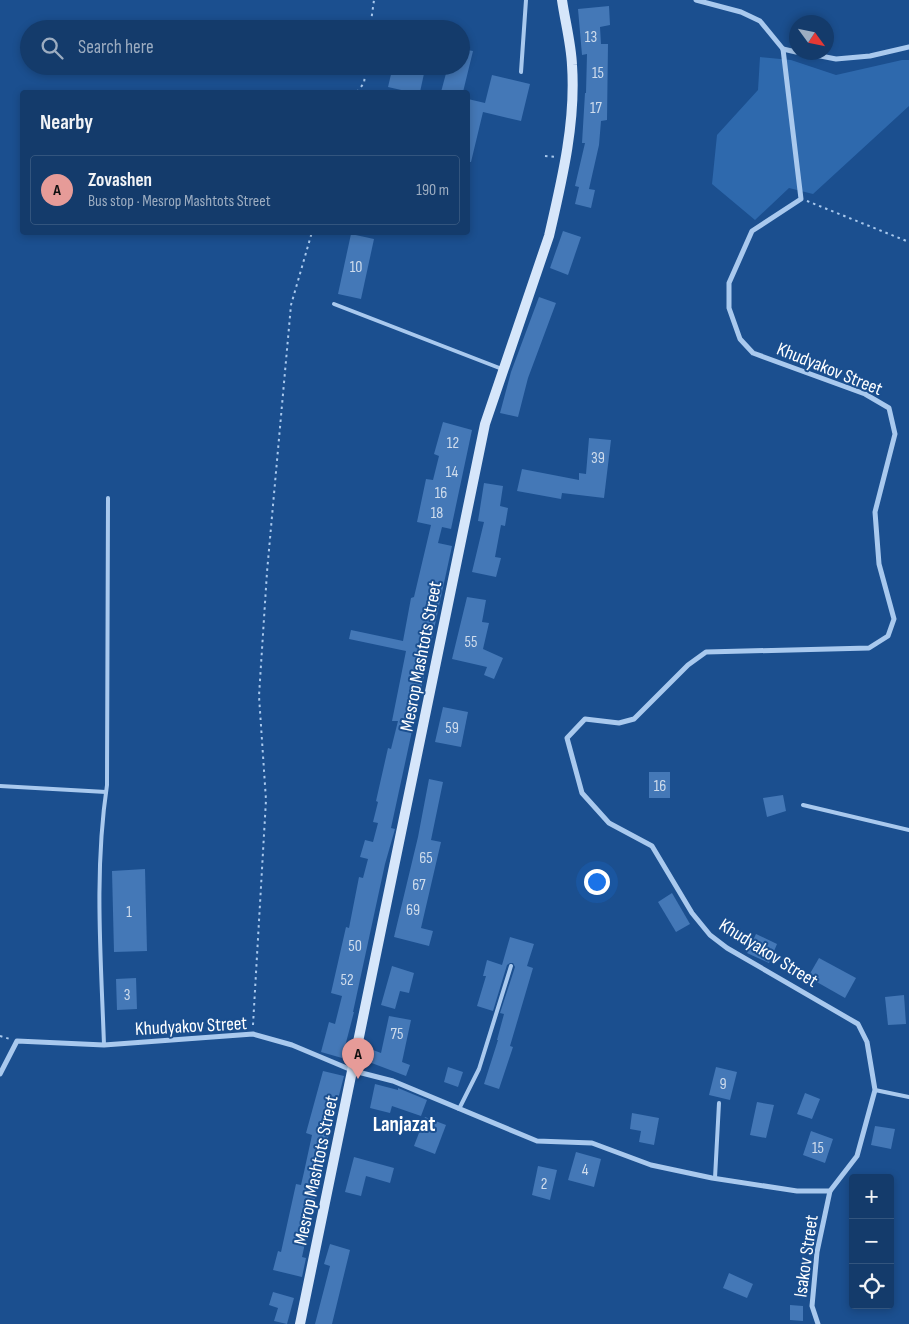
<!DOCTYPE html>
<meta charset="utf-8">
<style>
:root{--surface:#143b6b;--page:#1d4271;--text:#f1f3f6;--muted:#9dadc1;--line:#33557e;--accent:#e69b98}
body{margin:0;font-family:"Sofia Sans Condensed",sans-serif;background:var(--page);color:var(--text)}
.controls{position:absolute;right:15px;bottom:15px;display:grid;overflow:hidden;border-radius:5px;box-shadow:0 2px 8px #0003}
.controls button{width:45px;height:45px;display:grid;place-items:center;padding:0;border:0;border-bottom:1px solid var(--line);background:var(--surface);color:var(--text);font:25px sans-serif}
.compass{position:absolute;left:789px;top:15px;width:45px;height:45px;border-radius:50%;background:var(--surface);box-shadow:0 2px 8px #0003;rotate:123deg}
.you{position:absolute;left:596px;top:881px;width:18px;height:18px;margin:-12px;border:4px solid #fff;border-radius:50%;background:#1a73e8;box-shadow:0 0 0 8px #1a73e833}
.badge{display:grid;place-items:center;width:32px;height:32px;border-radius:50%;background:var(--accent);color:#111;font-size:16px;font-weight:700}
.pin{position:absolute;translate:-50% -41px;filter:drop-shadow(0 1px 2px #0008)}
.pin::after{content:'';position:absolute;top:26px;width:18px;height:15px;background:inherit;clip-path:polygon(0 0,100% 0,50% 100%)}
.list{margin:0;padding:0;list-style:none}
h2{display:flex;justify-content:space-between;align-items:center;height:65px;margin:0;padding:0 20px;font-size:21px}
h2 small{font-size:16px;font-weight:400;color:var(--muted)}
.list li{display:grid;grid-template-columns:32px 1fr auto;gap:15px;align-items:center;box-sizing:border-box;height:70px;margin:0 10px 10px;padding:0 10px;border:1px solid var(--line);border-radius:5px}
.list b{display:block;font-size:19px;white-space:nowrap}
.list p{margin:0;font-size:16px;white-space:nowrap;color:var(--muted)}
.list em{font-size:16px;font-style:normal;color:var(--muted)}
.icon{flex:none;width:28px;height:28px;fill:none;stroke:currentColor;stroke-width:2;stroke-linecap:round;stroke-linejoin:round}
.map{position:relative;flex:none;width:909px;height:1324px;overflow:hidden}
.search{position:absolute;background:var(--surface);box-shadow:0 2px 8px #0003;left:20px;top:20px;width:450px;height:55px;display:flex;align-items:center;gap:12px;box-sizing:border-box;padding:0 18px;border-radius:28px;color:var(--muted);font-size:19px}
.panel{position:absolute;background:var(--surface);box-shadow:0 2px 8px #0003;left:20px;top:90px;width:450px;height:145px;border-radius:5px}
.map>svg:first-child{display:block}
</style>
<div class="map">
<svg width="909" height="1324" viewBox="0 0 909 1324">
<rect width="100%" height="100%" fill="#1b4f8f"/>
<polygon fill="#2e69ad" points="760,57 791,60 836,75 902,60 909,60 909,106 813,194 789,188 755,220 712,184 717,135 758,90"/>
<g fill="#4478b7">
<polygon points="609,6 610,25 600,27 601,44 608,44 607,120 601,121 599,145 589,189 595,190 591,208 575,204 579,187 575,186 585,143 582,143 585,93 586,93 587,54 582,55 578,9"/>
<polygon points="461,49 473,51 463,92 441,92 448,66 461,66"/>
<polygon points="393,66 412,66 425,69 420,92 410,92 388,87"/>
<polygon points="492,75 530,84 521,121 483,112 471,162 468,162 468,99 485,103"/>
<polygon points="563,231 581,237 568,275 550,268"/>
<polygon points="351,234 374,239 361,299 338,294"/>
<polygon points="539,297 556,303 528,378 518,417 500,413 511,372"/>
<polygon points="443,422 472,430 451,529 442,527 438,543 452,546 391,828 395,829 385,864 353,1012 354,1012 342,1058 321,1052 329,1022 335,1024 342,996 331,993 346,927 349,928 359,877 363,878 368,859 360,857 365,840 373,842 378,823 373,822 378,802 376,801 388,748 391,749 398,721 392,721 406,651 349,639 351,630 403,641 411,598 414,597 431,525 417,522 426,479 433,480 439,456 434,454"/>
<polygon points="589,438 611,440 604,498 562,493 561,499 517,491 522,469 579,480 579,473 586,474"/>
<polygon points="484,483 503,486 500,506 508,508 505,526 501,525 495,557 501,558 496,577 472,572 484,522 478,521"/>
<polygon points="467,597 486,600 482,622 489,623 483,649 503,658 494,679 484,675 487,667 452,659"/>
<polygon points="443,707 468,712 461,747 435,742"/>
<rect x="649" y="772" width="21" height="26"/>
<polygon points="429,779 443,782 431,840 441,842 421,928 433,931 429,946 394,937 418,837"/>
<polygon points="783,795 786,811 767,817 763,798"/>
<polygon points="145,869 147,951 114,952 112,871"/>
<polygon points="672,893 690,924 676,932 658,902"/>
<polygon points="756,934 777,944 769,963 747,953"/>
<polygon points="510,937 534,944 527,966 533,968 510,1046 513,1047 499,1089 484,1084 498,1040 497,1040 504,1014 500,1013 515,967 513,963 510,963 507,965 493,1011 477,1006 486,976 483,976 487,960 502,965"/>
<polygon points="819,958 856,978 845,998 808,977"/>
<polygon points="392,966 414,973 409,993 400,991 395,1009 381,1005"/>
<polygon points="136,978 137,1009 117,1010 116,979"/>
<polygon points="904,995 906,1024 888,1025 885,997"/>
<polygon points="389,1016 411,1020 402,1062 410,1065 406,1076 369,1062 373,1050 381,1053"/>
<polygon points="448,1067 463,1072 458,1087 444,1082"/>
<polygon points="716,1067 737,1072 730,1100 709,1095"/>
<polygon points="323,1071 344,1076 328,1138 302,1257 306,1258 302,1277 273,1270 278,1251 281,1252 296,1184 301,1185 304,1172 312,1135 306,1133"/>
<polygon points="375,1084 398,1090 398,1088 427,1100 421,1116 392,1106 390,1113 370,1108"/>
<polygon points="805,1093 820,1099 812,1119 797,1114"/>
<polygon points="757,1102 774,1105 766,1138 750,1135"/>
<polygon points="632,1113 659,1118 654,1145 639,1142 641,1131 630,1129"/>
<polygon points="425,1117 446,1125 435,1154 414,1146"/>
<polygon points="875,1126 895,1129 891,1149 871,1145"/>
<polygon points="811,1131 833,1139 825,1163 803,1155"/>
<polygon points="576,1152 601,1159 594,1187 568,1180"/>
<polygon points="354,1157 394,1168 390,1183 366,1176 361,1196 345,1192"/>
<polygon points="538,1166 557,1170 550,1200 532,1195"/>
<polygon points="330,1244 350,1250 332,1324 315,1324 330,1266 324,1264"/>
<polygon points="729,1273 753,1284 747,1298 723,1288"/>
<polygon points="273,1292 294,1298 287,1324 274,1321 278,1308 269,1305"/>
<polygon points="790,1305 803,1306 803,1321 790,1320"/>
</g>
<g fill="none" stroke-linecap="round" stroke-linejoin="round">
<g stroke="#a9c9ee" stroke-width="2" stroke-dasharray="2.5 4" stroke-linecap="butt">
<polyline points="370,29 374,0"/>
<polyline points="357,92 364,83 366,66"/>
<polyline points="545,156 556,157"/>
<polyline points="807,201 909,242"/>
<polyline points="253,1025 266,800 259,696 267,572 291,305 312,232"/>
<polyline points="0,1036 10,1039"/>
</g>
<g stroke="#a9c9ee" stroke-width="4">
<polyline points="521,72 526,0"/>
<polyline points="334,304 502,369"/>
<polyline points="0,786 106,792"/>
<polyline points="803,805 909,830"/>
<path d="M104,1045C101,958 94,872 107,785L108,498"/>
<polyline points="875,1090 909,1097"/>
<polyline points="459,1109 479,1069 511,966"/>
<polyline points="715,1178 719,1103"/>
</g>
<g stroke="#a9c9ee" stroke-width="5">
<polyline points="783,49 796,52"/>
<polyline points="800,52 836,59 870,56 909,47"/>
<polyline points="0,1074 17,1041 104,1045 253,1034 292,1045 354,1071 393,1081 537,1141 592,1143 651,1165 712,1178 797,1191 830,1191 857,1156 875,1090 867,1042 858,1024 727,948 710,935 692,913 652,846 609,823 582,793 567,738 585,719 619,723 634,719 688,665 706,652 869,648 888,636 894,619 879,564 875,512 895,434 889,408 865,394 753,353 740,339 729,308 729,283 752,231 801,199 783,49 760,21 741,12 696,0"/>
<polyline points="818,1324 812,1306 817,1252 830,1191"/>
</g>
<path stroke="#d6e6fa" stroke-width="10" d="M300,1324L485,424L549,236C562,180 576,122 572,65C571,43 565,21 562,0"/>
</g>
<g text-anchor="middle" stroke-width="4" stroke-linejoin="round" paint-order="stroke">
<g font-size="16" fill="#d0dded">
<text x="591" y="42">13</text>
<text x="598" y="78">15</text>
<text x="596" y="113">17</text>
<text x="356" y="272">10</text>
<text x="453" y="448">12</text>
<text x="598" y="463">39</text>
<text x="452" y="477">14</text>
<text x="441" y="498">16</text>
<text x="437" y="518">18</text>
<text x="471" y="647">55</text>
<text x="452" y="733">59</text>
<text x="660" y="791">16</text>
<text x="426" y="863">65</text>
<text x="419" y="890">67</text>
<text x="413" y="915">69</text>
<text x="129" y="917">1</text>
<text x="355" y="951">50</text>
<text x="347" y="985">52</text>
<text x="127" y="1000">3</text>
<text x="397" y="1039">75</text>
<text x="723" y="1089">9</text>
<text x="818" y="1153">15</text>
<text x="585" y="1175">4</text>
<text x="544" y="1189">2</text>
</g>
<g font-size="19" fill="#fff" stroke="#1b4f8f">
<text transform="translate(830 368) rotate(22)" y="7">Khudyakov Street</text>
<text transform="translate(420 656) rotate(-79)" y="7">Mesrop Mashtots Street</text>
<text transform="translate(769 952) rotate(32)" y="7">Khudyakov Street</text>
<text transform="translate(191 1025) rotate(-3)" y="7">Khudyakov Street</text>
<text transform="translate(315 1170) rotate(-78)" y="7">Mesrop Mashtots Street</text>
<text transform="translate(805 1256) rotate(-82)" y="7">Isakov Street</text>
</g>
<g font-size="21" font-weight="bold" fill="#fff" stroke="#1b4f8f">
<text x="404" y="1131">Lanjazat</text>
</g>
</g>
</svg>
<div class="controls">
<button>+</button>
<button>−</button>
<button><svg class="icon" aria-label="locate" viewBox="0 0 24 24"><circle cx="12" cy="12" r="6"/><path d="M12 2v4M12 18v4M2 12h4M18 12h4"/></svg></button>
</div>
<svg class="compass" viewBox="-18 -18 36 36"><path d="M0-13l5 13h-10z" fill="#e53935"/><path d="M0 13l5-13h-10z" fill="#9dadc1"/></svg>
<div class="you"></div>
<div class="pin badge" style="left:358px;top:1079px">A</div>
<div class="search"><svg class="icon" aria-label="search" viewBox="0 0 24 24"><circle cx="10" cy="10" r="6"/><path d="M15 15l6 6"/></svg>Search here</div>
<section class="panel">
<h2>Nearby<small></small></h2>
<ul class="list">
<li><span class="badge">A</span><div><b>Zovashen</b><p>Bus stop · Mesrop Mashtots Street</p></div><em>190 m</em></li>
</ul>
</section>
</div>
